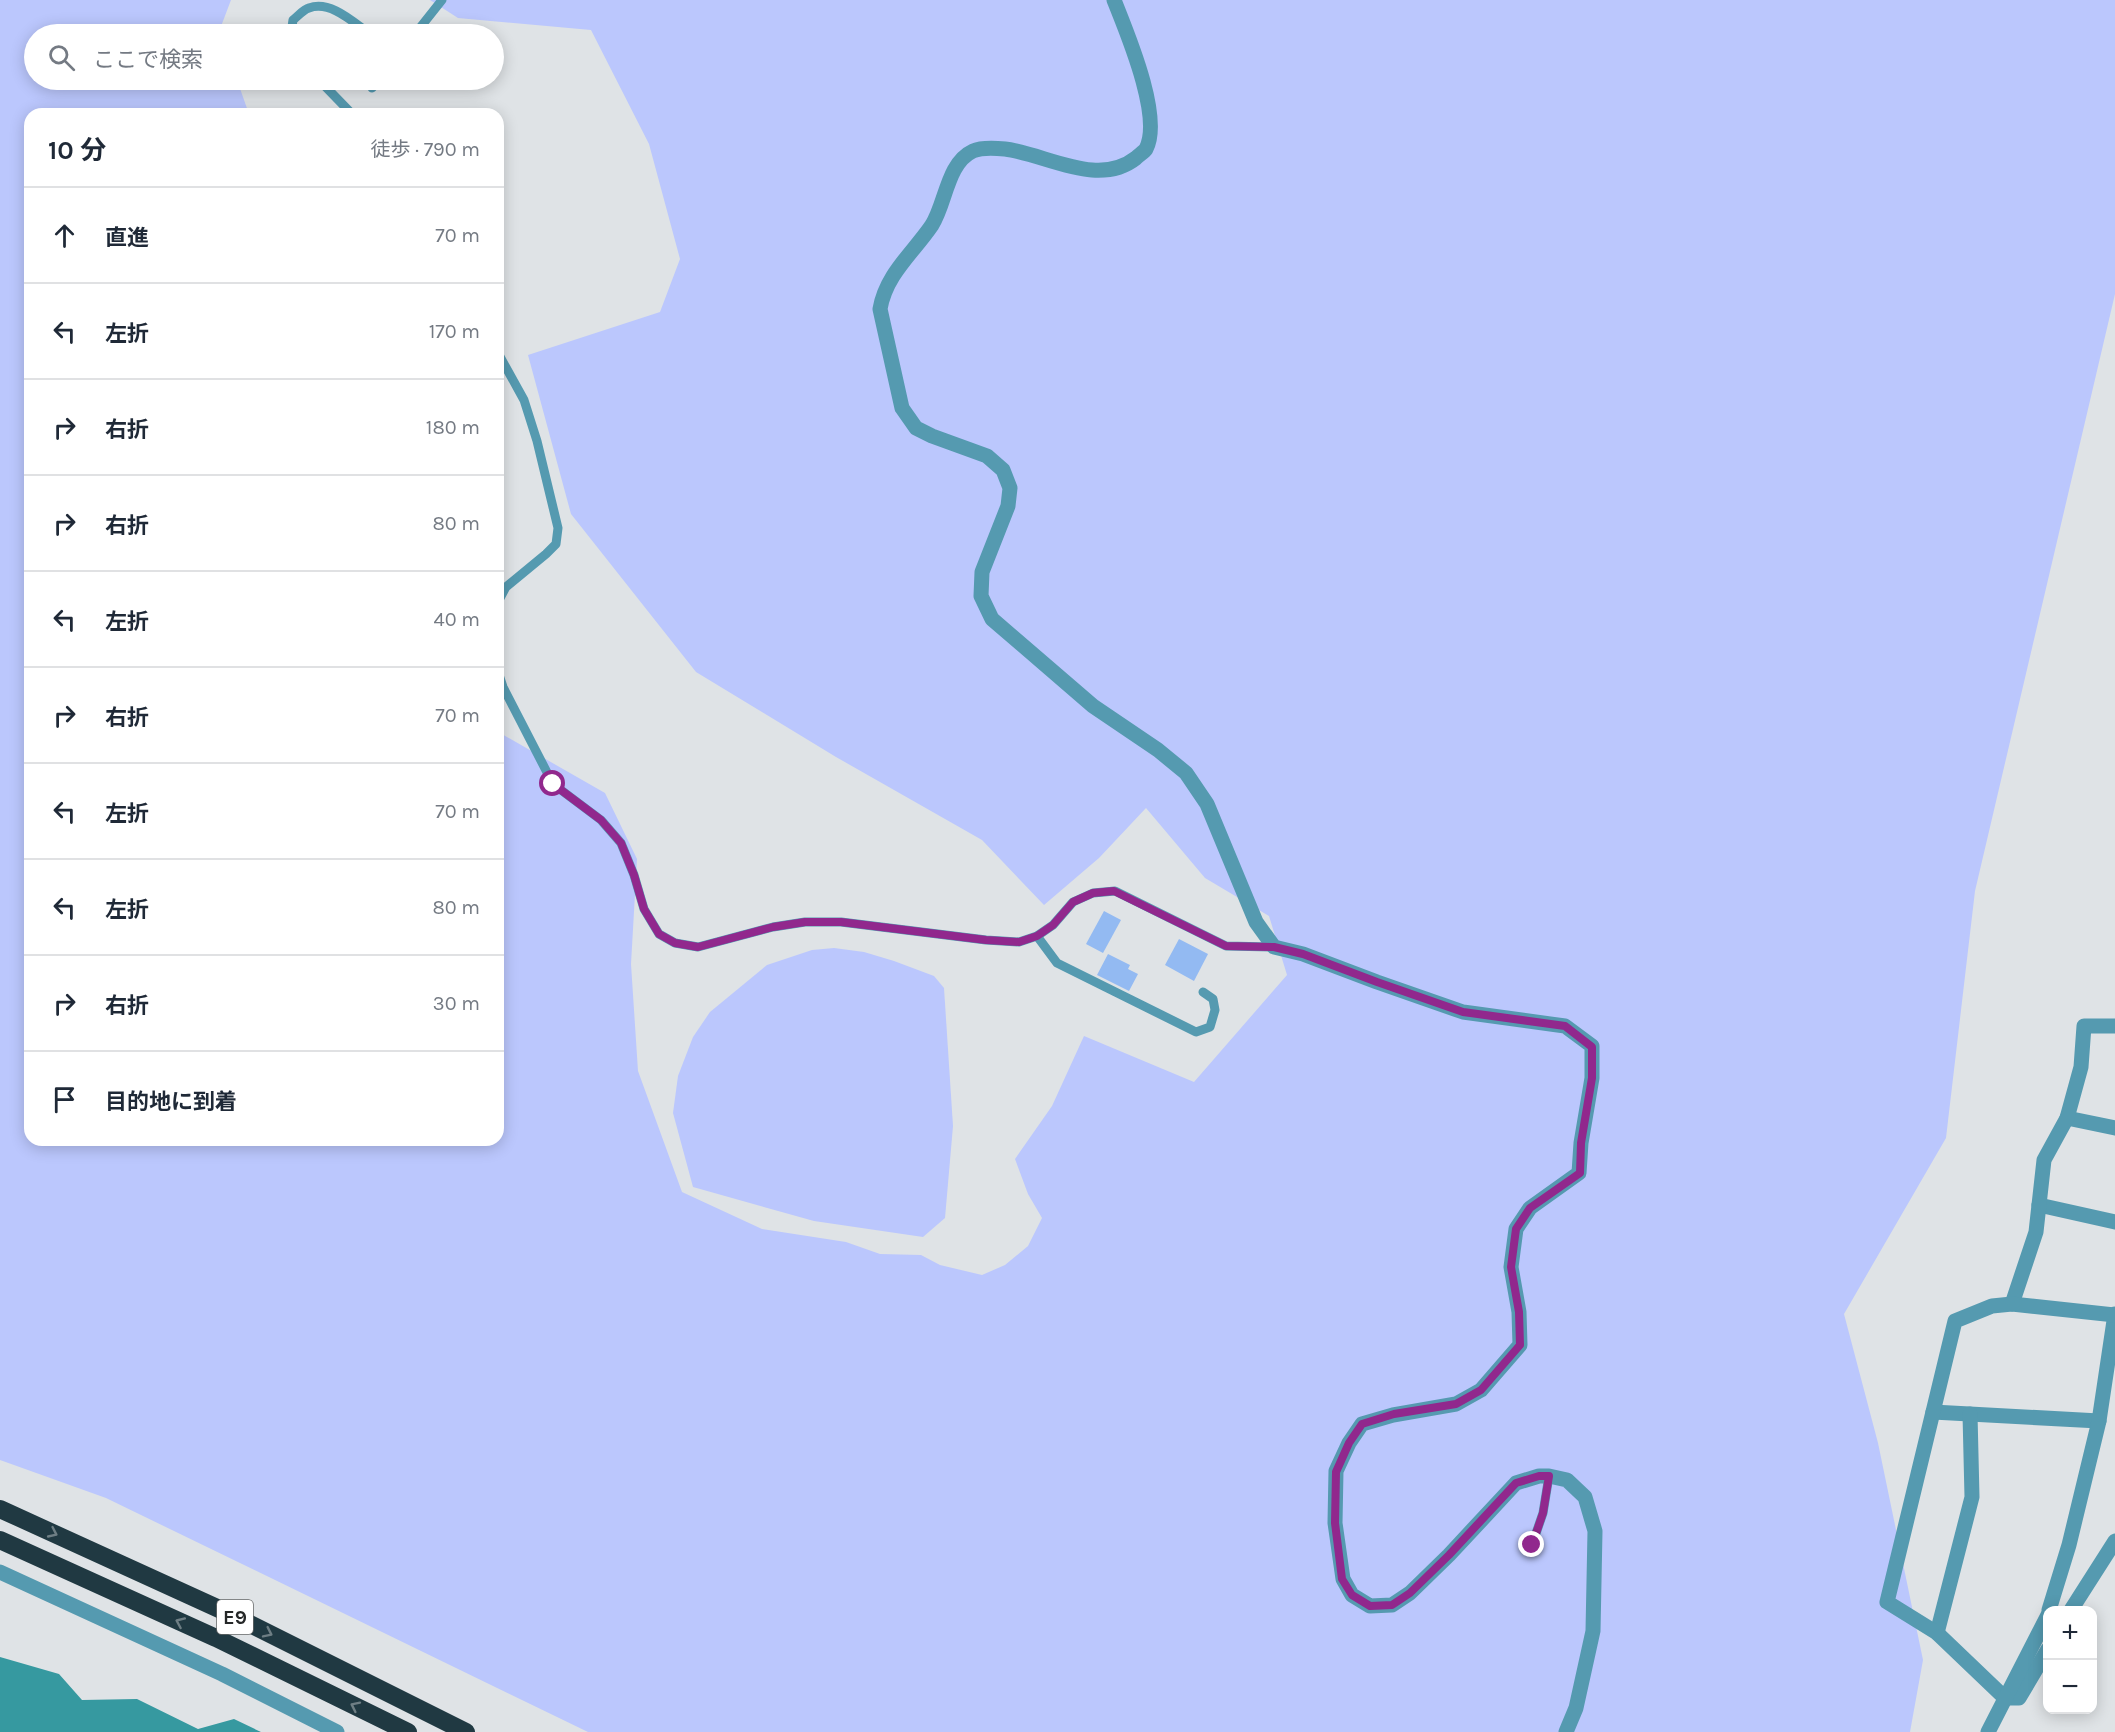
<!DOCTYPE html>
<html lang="ja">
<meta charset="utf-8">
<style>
:root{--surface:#fff;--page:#f2f2f3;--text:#1f2937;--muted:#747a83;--line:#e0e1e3}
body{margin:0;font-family:Karla,"Noto Sans JP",sans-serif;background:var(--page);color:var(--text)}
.controls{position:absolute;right:18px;bottom:18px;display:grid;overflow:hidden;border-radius:12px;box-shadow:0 3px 15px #0003}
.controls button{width:54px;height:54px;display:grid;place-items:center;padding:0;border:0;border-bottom:2px solid var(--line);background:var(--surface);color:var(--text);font:30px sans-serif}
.stop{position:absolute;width:18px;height:18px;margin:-14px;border:4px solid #91288d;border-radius:50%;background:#fff}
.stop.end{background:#91288d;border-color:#fff;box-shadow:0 2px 6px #0008}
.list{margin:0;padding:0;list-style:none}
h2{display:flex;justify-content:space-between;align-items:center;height:78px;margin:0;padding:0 24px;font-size:26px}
h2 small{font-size:20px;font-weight:400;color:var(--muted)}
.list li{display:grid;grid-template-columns:39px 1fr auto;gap:18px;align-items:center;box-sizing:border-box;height:96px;padding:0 24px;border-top:2px solid var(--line)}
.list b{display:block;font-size:22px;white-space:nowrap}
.list em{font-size:20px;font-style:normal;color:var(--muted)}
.icon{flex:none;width:33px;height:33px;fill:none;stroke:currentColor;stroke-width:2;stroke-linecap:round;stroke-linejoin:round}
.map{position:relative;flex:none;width:2115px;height:1732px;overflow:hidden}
.search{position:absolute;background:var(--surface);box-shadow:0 3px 15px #0003;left:24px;top:24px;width:480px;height:66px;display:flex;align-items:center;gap:15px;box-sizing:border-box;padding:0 21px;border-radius:33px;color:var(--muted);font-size:22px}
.panel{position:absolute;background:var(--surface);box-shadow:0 3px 15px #0003;left:24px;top:108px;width:480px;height:1038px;border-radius:18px}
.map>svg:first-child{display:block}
</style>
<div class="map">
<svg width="2115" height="1732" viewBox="0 0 2115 1732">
<rect width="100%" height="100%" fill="#dfe3e6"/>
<g fill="#bbc7fd">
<polygon points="0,0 231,0 220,29 222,34 34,34 34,80 237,80 249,114 30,114 30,1140 498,1140 498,733 500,733 605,793 637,859 631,964 638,1071 682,1192 762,1229 846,1242 880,1254 921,1255 940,1265 982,1275 1005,1265 1028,1246 1042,1218 1028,1194 1015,1159 1052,1106 1084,1036 1194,1082 1287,975 1269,916 1205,878 1146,808 1099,858 1044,905 982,840 836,757 696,672 571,514 528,355 660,312 680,259 649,144 591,30 458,18 430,0 2115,0 2115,294 1975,891 1946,1138 1844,1314 1878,1443 1923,1660 1910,1732 588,1732 106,1498 0,1460"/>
<polygon points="834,948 864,952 894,961 934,976 944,988 953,1126 945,1218 923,1237 814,1221 693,1187 673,1113 678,1076 693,1037 710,1012 767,965 812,950"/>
</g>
<polygon fill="#3699a0" points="0,1657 59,1674 82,1700 137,1699 198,1729 234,1719 261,1732 0,1732"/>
<g fill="#93baf2">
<polygon points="1104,911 1121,920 1103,953 1086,944"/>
<polygon points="1179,939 1208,954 1194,981 1165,965"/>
<polygon points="1108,954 1130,965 1128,969 1138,974 1129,991 1097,975"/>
</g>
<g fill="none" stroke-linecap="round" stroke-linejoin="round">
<g stroke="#559ab0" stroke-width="9">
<path d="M291,34L293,20C298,16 304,9 309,8C331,0 354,23 370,34"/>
<polyline points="415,34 442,0"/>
<polyline points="319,80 352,114"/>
<polyline points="372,88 379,80"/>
<polyline points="498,353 524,400 537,441 558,528 556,544 546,554 506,587 498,602"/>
<polyline points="498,672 503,687 553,784 601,820 621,843 634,875 644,909 659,934 675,943 698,947 773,927 805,922 841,922 986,940 1019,942 1037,936 1053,925 1073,902 1093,893 1115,891 1226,946 1274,947"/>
<polyline points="1037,936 1057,963 1196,1032 1210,1027 1215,1010 1213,999 1203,992"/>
<polyline points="1532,1545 1543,1513 1549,1476"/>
</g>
<g stroke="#559ab0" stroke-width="15">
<path d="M1114,0C1127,33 1163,117 1146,149C1144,152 1139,155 1136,158C1098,188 1046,154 1005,149C995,148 982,147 973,151C947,163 946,203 932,225C913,253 886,274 880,309L902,408L916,428L932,436L987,456L1003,470L1010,488L1008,506L982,572L981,596L992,619L1093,706L1158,750L1186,773L1207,804L1256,922L1274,947L1303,954L1377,982L1463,1012L1565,1026L1592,1046V1078L1581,1143L1579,1173L1530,1208L1516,1229L1511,1267L1519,1312L1520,1345L1481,1390L1456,1404L1393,1415L1362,1424L1349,1443L1336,1471L1335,1523L1343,1579L1352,1595L1370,1606L1392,1605L1410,1593L1449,1555L1516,1483L1539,1476H1549L1567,1480L1585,1497L1595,1531L1593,1631L1576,1708L1566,1732"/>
<polyline points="2067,1118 2115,1128"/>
<polyline points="2039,1205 2115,1222"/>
<polyline points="2012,1304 2036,1232 2044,1160 2067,1118 2081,1067 2084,1026 2115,1026"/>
<polyline points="1933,1412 2099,1421"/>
<polyline points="0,1572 222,1674 337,1732"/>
<polyline points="2049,1610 2069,1545 2099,1421 2115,1314"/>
<polyline points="2071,1610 2115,1541"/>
<polyline points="1937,1633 1972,1497 1970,1414"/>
<polyline points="2048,1649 2019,1698 2005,1698 1937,1633 1887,1602 1955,1321 1992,1306 2012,1304 2115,1315"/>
<polyline points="1988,1732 2048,1615"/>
</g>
<g stroke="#203942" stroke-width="18">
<polyline points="0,1509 228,1613 466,1732"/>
<polyline points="0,1540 216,1638 408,1732"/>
</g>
</g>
<defs><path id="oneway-chevron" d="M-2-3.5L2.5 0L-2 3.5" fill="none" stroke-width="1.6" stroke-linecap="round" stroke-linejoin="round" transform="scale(1.5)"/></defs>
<g stroke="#6e7e84">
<use href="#oneway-chevron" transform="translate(53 1533) rotate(25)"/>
<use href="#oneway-chevron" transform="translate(180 1622) rotate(-156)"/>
<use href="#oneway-chevron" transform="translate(268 1633) rotate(26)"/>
<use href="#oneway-chevron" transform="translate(355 1706) rotate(-154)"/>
</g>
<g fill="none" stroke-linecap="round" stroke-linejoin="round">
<polyline stroke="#91288d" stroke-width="8" points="553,784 601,820 621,843 634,875 644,909 659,934 675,943 698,947 773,927 805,922 841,922 986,940 1019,942 1037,936 1053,925 1073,902 1093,893 1114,891 1226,946 1274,947 1303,954 1377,982 1463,1012 1565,1026 1592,1047 1592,1078 1581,1143 1580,1173 1530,1208 1516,1229 1511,1267 1519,1312 1520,1345 1481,1390 1456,1404 1394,1414 1362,1424 1349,1443 1336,1472 1335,1523 1342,1579 1352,1595 1370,1606 1392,1605 1410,1593 1449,1555 1516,1483 1539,1476 1549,1476 1543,1513 1532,1545"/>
</g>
<g text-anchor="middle" stroke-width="5" stroke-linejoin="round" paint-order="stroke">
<rect fill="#fff" stroke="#666868" stroke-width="1.5" x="217" y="1600" width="36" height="34" rx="4.5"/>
<g font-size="20" font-weight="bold" fill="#252728">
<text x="235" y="1624">E9</text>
</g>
</g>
</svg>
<div class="controls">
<button>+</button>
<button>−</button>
</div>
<div class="stop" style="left:553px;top:784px"></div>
<div class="stop end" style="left:1532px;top:1545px"></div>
<div class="search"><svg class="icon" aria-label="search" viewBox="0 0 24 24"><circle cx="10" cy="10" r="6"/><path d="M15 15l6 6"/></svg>ここで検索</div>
<section class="panel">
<h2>10 分<small>徒歩 · 790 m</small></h2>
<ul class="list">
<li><svg class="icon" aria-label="ahead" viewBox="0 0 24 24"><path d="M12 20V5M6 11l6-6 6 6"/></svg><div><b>直進</b></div><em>70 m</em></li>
<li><svg class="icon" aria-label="left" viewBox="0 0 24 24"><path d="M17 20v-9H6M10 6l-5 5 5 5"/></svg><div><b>左折</b></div><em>170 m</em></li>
<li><svg class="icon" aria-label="right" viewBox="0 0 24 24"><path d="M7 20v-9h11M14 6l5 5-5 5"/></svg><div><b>右折</b></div><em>180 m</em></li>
<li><svg class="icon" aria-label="right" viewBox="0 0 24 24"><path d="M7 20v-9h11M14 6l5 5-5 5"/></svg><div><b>右折</b></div><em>80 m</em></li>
<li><svg class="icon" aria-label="left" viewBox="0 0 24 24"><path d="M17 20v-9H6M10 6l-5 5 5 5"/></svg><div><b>左折</b></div><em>40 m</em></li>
<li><svg class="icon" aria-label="right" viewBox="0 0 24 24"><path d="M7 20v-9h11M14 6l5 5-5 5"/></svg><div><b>右折</b></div><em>70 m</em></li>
<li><svg class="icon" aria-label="left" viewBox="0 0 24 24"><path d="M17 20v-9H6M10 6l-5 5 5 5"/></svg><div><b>左折</b></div><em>70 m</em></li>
<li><svg class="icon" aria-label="left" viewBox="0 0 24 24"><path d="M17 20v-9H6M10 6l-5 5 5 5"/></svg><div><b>左折</b></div><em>80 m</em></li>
<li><svg class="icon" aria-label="right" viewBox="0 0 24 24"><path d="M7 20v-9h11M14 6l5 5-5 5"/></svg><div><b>右折</b></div><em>30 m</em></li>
<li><svg class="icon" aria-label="arrive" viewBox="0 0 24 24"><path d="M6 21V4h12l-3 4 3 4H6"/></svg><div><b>目的地に到着</b></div></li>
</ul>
</section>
</div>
